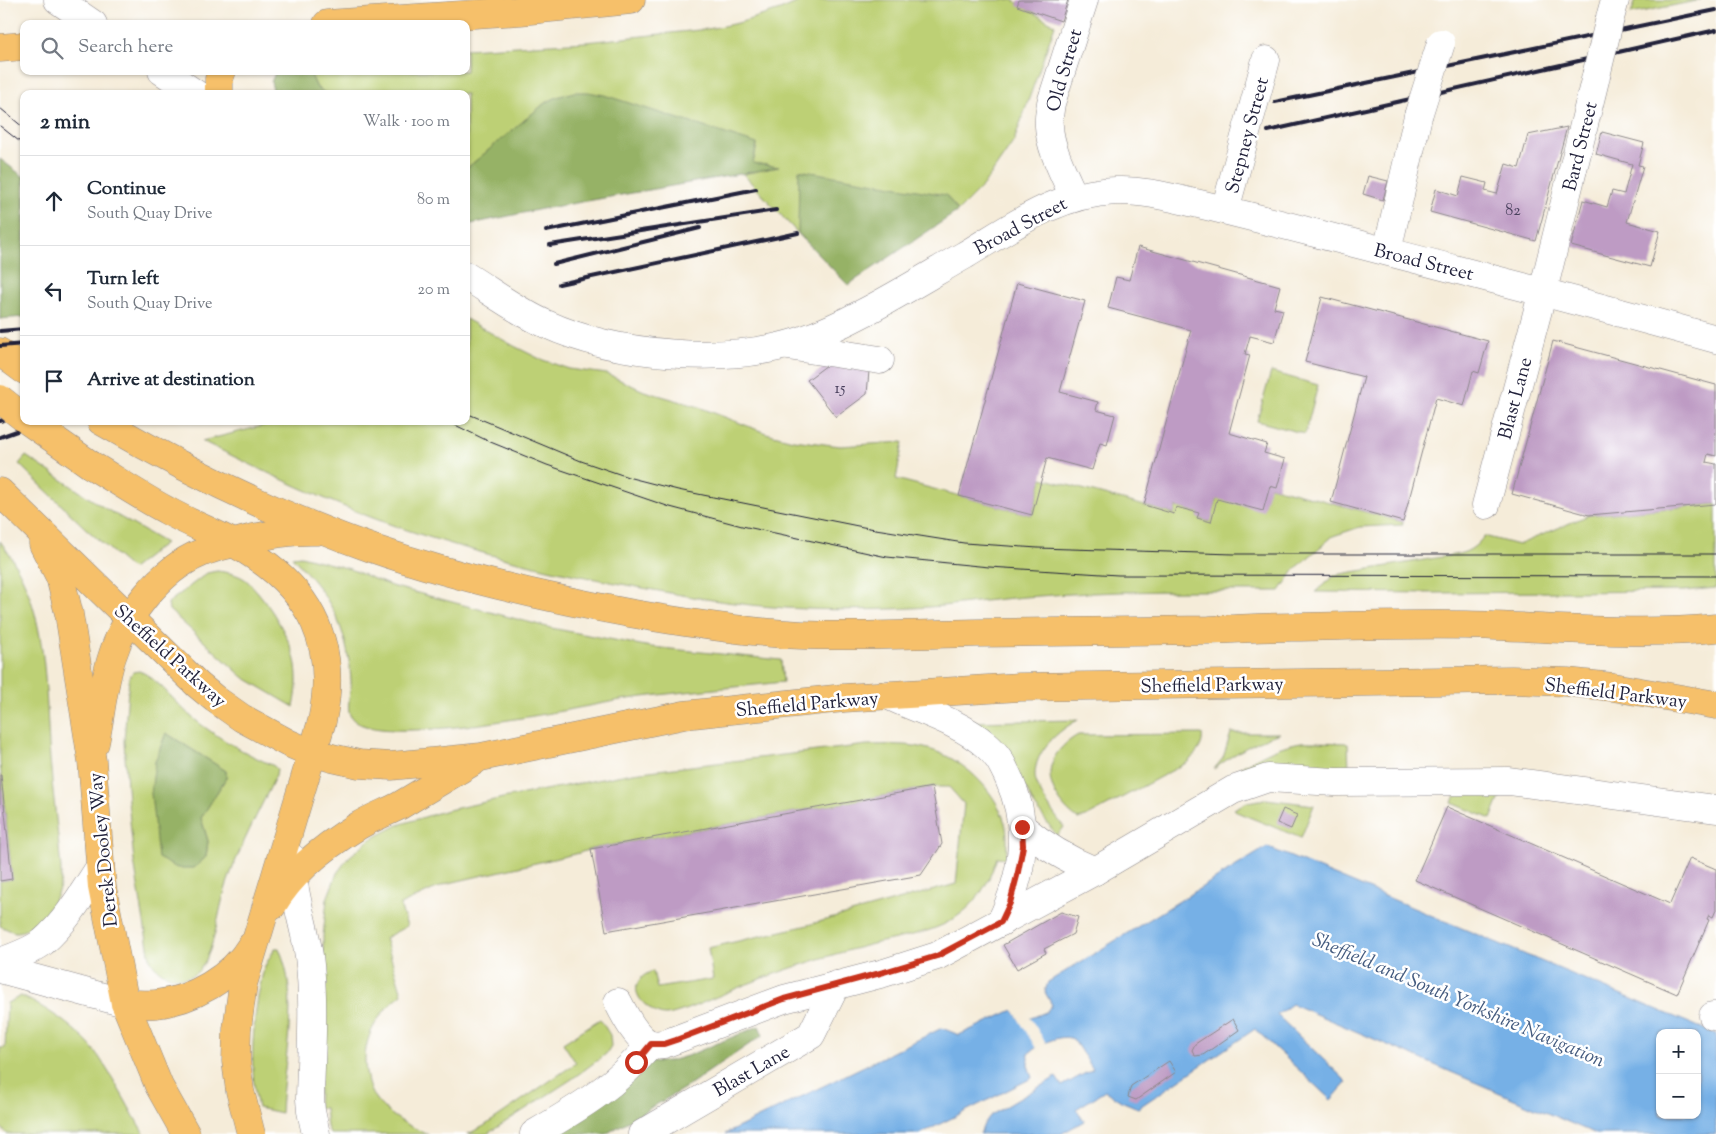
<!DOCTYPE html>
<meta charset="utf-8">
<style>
:root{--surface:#fff;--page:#f6f6f7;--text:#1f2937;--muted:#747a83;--line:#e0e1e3}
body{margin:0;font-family:"Sorts Mill Goudy",serif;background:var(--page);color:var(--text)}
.controls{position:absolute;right:15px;bottom:15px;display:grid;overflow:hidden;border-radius:10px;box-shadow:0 1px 4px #0004}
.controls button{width:45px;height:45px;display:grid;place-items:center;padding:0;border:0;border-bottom:1px solid var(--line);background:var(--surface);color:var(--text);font:25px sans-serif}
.stop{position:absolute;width:15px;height:15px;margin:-11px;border:4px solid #c8321e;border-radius:50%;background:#fff}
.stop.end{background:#c8321e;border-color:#fff;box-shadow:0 1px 5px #0008}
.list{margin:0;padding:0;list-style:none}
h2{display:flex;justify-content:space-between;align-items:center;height:65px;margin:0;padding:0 20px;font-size:21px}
h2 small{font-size:16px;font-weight:400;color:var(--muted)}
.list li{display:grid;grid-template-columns:32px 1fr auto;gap:15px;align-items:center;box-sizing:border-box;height:90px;padding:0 20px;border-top:1px solid var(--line)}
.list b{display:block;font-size:19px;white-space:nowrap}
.list p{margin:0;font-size:16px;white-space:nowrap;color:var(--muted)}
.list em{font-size:16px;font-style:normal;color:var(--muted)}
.icon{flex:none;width:28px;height:28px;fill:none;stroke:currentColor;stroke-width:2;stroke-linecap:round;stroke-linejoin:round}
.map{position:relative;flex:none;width:1716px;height:1134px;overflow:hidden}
.search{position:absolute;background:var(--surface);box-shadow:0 1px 4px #0004;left:20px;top:20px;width:450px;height:55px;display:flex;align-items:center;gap:12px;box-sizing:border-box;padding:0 18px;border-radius:10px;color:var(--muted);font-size:19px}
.panel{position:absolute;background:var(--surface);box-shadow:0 1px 4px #0004;left:20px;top:90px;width:450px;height:335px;border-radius:10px}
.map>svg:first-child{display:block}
</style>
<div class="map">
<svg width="1716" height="1134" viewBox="0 0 1716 1134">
<rect width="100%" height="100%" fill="#fff"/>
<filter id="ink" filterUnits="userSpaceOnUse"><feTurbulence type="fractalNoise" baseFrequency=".02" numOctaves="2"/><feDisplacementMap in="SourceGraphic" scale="10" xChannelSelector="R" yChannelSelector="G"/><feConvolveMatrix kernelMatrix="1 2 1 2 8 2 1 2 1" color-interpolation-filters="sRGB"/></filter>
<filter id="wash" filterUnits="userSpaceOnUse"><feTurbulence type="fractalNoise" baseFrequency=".0096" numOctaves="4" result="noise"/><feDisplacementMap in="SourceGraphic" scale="20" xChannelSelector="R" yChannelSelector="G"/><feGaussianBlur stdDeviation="1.12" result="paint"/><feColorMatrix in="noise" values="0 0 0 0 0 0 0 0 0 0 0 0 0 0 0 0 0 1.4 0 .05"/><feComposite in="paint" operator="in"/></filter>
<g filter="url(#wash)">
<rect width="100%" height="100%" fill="#f5ecd9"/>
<g fill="#bdd074" stroke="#707958" fill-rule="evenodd">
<polygon points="803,0 1013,0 1055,25 1014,141 983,186 958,211 946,195 804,240 743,174 777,167 753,163 757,145 545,103 466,169 466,94 327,94 317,88 309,71 466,71 466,49 586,42 708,29 738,23 780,10"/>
<polygon points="1636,0 1701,0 1631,14"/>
<path d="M466,319L514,346L540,359L569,369L607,374L644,391L696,406L766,433L793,440L840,446L903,442L896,479L1032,515L1042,478L1174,514L1176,507L1199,513L1198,518L1210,522L1217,499L1270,486L1403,522L1402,525L1360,527L1333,536L1295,569L1280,591C1195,591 1109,590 1025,597C997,599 969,603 942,606C891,610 837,611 786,608C738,605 690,597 643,588C559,573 476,554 395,526C329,503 265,472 202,441L282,421H466Z"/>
<polygon points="1271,372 1318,385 1305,434 1257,421"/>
<polygon points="26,456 106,509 165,543 132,569 84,527 19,464"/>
<path d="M1716,504V588L1684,591L1436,593L1315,592L1335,575L1459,554C1470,551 1477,546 1484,536L1518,545L1589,515Z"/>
<path d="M0,541C50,607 44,682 50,759C53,796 58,832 61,869C61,874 61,880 60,885C57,901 33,934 15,932C10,931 5,928 0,926V881L12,879L0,763Z"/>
<path d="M301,556L350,569L391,586L551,628L651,647L781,660L783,682C729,688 675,692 621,700C579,707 374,752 351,717C345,708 352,690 351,680C347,625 330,596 292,557Z"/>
<path d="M217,571C226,572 238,574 246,580C266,597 292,640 296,665C298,680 297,693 294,707L243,677L169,610L168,603L207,573Z"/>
<path d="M139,671C156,676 179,707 194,719C219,739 245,753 274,766L277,769L276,775C259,812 238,849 226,887C218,911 215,949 201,968C188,986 158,977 150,959L134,861L128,801L124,741L129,678L133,672ZM166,733L226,771V778L201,818L208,841L206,857L194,868L155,762Z"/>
<path d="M1078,720C1059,730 1034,751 1035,776C1036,790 1055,816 1064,827L1057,836L1033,803L1027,790L967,722Z"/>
<path d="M1231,733H1280C1255,741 1235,753 1214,769L1223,758Z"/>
<path d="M1202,734C1204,746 1196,753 1188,762L1086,817L1078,819C1062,809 1044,783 1052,763C1056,751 1067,741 1078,735Z"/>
<path d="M1316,742L1348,743L1349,771L1236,770C1255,759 1274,747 1296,743C1302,741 1310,742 1316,742Z"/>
<path d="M867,745C887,745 909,743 928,749C962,758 995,789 1005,823C1008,834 1007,847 1006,858L997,857C988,885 978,903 952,920C930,934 891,939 865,946C826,956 787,969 750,983C733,989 677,1016 665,1015C659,1015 652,1011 648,1007C631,994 633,978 653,971L657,988L713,979L708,948L804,926L956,884L964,804L949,787H932L591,849L579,853L445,884L400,905L407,926L385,938L402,994C376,1014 359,1043 367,1077C368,1084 370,1092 375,1098C385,1113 412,1129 429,1134H330L327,1127L325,1108H318L324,997L323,936L327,899L337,873L349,857L369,840L398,825L444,811L503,798L633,773Z"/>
<polygon points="1456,792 1501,795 1491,819 1452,803"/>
<polygon points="1266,799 1314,805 1301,838 1239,813 1234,809 1247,802"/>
<path d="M275,948H279C301,998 283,1060 281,1113L258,1108C250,1073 252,1038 257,1003C259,992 261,979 264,969C267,961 272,954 275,948Z"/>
<path d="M21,996C51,1010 83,1032 101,1060C117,1084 130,1110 144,1134H7L0,1126V1048H5L7,1003Z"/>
<polygon points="600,1019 610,1035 611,1046 606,1054 572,1079 487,1134 468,1134 484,1126 576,1063 563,1043"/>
</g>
<g fill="#96b266" stroke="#5c6a50">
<polygon points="276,71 309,71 317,88 327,94 274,94 271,82"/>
<polygon points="574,92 588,92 604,95 757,144 753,163 779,167 542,209 466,225 466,169 545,103 557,97"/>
<polygon points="0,159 24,177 24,317 0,319"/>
<polygon points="799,170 946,195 958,211 848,285 798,233"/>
<polygon points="166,733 226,771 226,778 201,818 208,841 206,857 194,868 177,868 158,858 151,793 155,762"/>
<polygon points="759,1026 763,1035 683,1089 606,1134 556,1134 651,1062 670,1061 687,1056"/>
</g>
<path fill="#76b0e6" stroke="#4c6990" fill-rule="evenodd" d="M1267,847L1716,1034V1134H1596L1292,1004L1277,1015L1347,1082L1331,1100L1255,1029L1138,1108L1121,1101L1105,1091L1076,1109L1084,1121L1061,1134H980L984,1124L990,1116L1056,1077L1062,1086L1093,1069L1073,1039C1060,1033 1038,1045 1028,1054V1065L1032,1078L920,1134H725L942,1028L959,1035L1013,1010L1021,1022L1046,1012L1052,1005L1045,992L1048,982ZM1660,1033H1697V1115H1660Z"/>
<polygon fill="#f5ecd9" points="1012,1008 1015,1009 1021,1019 1029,1016 1048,1046 1037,1050"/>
<g id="blocks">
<g fill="#be9bc4">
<polygon points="1019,0 1068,0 1061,21 1017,6"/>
<polygon points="1567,127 1536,241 1430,212 1436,189 1458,196 1463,177 1487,183 1485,191 1497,194 1506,164 1519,168 1528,135"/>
<polygon points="1602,132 1644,143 1638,165 1643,166 1627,222 1660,231 1650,267 1571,246 1583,200 1607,207 1612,191 1624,194 1632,164 1596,154"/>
<polygon points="1368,176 1388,181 1383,200 1363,194"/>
<polygon points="1138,247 1280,286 1274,308 1283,310 1274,342 1250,336 1245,354 1250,355 1229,433 1267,444 1264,453 1285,459 1277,488 1270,486 1263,511 1217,499 1211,522 1197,518 1199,513 1176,507 1174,514 1144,505 1191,330 1108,308 1116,277 1129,280"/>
<polygon points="1017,283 1085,301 1060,392 1098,402 1096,410 1115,415 1107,445 1100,443 1092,470 1047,458 1032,515 959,496"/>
<polygon points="1322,297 1488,341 1479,373 1473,371 1464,406 1436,398 1403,522 1331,502 1364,377 1305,362"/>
<polygon points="1553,341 1716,385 1716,456 1708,454 1706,462 1716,464 1716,504 1589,515 1512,494"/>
<polygon points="827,365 869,371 867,394 836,417 807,380"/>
<polygon points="0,775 1,775 12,879 0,881"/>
<polygon points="932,787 942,844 921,875 606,931 591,849"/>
<polygon points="1447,807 1670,904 1690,858 1716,869 1716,910 1713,917 1709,915 1707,919 1709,920 1677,994 1415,880"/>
<polygon points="1283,809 1297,815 1291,829 1277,823"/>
<polygon points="1061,912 1078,917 1073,934 1044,949 1046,953 1017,969 1003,945"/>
<polygon points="1233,1019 1239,1030 1203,1055 1195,1056 1192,1050 1195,1044"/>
<polygon points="1169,1061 1176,1072 1136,1100 1128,1097 1131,1086"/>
</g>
</g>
</g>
<g filter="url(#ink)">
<use href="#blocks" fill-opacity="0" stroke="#8c878a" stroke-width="1"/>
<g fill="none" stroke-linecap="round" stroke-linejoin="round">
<g stroke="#8c878a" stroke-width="29">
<g id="minor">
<polyline points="58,0 93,24"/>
<polyline points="1610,18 1615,0"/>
<polyline points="162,71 196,94"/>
<path d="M1074,197C1065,176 1050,149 1049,126C1048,118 1050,111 1051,103L1084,0"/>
<polyline points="1225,210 1266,60"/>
<polyline points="1387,251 1418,116"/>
<path d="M466,276C492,292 518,312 546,324C616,356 726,365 800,341C855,322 914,284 965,255C1013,226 1058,193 1116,191C1143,190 1169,197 1195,203C1233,212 1272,222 1311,232C1446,267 1581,301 1716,339"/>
<polyline points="788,346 880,360"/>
<polyline points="1486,505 1543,291 1596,76"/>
<path d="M887,695C920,711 958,721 986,745C999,756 1002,764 1009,779C1031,828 1023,875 1001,922"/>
<path d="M1022,827C1044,846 1068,860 1095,871"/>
<path d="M292,858C292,892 304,923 309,956C315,1003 311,1051 310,1099L311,1111L316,1134"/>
<path d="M0,962C14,957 31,951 43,942C67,921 83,893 100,867"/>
<polyline points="0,969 125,1003"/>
<path d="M618,1002C624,1014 638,1042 652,1044C656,1045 660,1044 664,1044L784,999L884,973L937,956L1095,871L1233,790L1268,778L1335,782L1509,781L1716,809"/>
<polyline points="1713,1016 1716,1016"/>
<path d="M534,1134C580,1107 616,1086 651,1044"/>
<polyline points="642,1134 811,1035 836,985"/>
</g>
</g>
<g stroke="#8c878a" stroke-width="29">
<g id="major">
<polyline points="327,24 520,11 631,0"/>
<polyline points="0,48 24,46"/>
<polyline points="219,94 219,79 222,71"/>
</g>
</g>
<g stroke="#8c878a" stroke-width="29">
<g id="highway">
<polyline points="0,352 24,370"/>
<path d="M101,421C187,471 277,515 371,548C455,577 542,597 629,613C686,623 744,632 802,635C860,637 919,634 977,633C1054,632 1132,631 1209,630C1237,629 1265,627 1292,627C1350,626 1409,624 1467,625C1550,627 1633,636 1716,628"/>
<path d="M91,465C116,480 140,496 166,510C192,525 222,535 247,551C312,591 338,646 322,721L243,984L237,1029L236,1061L240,1091L251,1134"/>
<polyline points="0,492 198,685 215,699 242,718 288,743 302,749 332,758 359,764 391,766 481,757 684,715 844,698 1020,687 1512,680 1567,682 1613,687 1716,705"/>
<polyline points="43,544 60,577 69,614 92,761 102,887 125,1003 159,1086 186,1134"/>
<path d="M95,743C101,715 103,684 112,657C125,615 160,570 201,553C212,548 223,546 234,543C262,535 288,530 317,531"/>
<path d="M272,906C291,873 325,846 358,826C371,818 385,813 399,806C424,791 449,776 474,761"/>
<path d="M125,1003C135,1004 146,1005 156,1004C192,1000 232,978 251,946"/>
</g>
</g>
<use href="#minor" stroke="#fff" stroke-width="28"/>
<use href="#major" stroke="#f6c06b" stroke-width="28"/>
<use href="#highway" stroke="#f6c06b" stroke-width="28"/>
<g stroke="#22223b" stroke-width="1">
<polyline points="0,108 24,128"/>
<polyline points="0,126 24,145"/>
<polyline points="466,413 581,461 631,478 678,490 863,527 964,543 1038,548 1234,554 1716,554"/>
<polyline points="447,421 488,441 547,465 670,507 742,526 887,557 989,567 1118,575 1716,576"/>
</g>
<g stroke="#22223b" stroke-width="4">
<polyline points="1275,102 1716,10"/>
<polyline points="1268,131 1716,30"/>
<polyline points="546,231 756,189"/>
<polyline points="550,245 776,210"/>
<polyline points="554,264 700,228"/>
<polyline points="559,284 798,233"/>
<polyline points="0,331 24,329"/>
<polyline points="0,346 24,344"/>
<polyline points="0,421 24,413"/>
<polyline points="0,437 45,421"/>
</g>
<g stroke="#8c878a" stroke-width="29" stroke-linecap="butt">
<g id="minor-bridge">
<polyline points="1596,76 1610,18"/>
<polyline points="1418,116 1441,43"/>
</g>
</g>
<g stroke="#8c878a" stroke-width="29" stroke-linecap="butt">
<g id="highway-bridge">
<polyline points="0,399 24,418"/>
<polyline points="28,421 91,465"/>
</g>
</g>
<use href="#minor-bridge" stroke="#fff" stroke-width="28"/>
<use href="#highway-bridge" stroke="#f6c06b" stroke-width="28"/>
</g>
</g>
<g fill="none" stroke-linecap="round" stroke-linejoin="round" filter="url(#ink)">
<polyline stroke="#c8321e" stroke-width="6" points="636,1062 651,1044 664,1044 676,1040 784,999 884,972 937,956 1001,922 1010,903 1018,872 1023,846 1022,827"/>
</g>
<g text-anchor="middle" stroke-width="5" stroke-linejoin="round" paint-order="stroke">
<g font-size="16" fill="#49405d">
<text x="1513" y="215">82</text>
<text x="840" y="393">15</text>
</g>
<g font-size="19" fill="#22223b" stroke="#fff">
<text transform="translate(1063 70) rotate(-74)" y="7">Old Street</text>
<text transform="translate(1246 135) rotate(-75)" y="7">Stepney Street</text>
<text transform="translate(1579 146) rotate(-76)" y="7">Bard Street</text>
<text transform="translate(1020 225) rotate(-28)" y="7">Broad Street</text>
<text transform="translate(1424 261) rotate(14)" y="7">Broad Street</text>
<text transform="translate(1514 398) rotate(-75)" y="7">Blast Lane</text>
<text transform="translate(171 655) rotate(42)" y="7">Sheffield Parkway</text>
<text transform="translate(1212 684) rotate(-1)" y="7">Sheffield Parkway</text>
<text transform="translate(1616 692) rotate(7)" y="7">Sheffield Parkway</text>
<text transform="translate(807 703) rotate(-5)" y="7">Sheffield Parkway</text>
<text transform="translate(102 850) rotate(-96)" y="7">Derek Dooley Way</text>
<text transform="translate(751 1070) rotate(-30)" y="7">Blast Lane</text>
</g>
<g font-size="20" font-style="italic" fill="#445b7f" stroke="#fff">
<text transform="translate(1459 999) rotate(23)" y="7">Sheffield and South Yorkshire Navigation</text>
</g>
</g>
</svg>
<div class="controls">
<button>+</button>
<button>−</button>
</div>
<div class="stop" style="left:636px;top:1062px"></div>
<div class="stop end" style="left:1022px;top:827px"></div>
<div class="search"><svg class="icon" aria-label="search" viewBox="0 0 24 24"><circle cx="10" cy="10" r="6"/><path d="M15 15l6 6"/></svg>Search here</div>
<section class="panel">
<h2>2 min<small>Walk · 100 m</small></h2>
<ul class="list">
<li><svg class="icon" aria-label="ahead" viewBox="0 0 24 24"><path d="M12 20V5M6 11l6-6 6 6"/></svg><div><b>Continue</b><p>South Quay Drive</p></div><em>80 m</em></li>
<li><svg class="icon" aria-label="left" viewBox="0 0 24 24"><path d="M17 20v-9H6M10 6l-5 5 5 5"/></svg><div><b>Turn left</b><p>South Quay Drive</p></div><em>20 m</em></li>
<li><svg class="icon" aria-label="arrive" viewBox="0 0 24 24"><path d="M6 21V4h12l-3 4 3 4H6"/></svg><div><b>Arrive at destination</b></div></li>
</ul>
</section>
</div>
